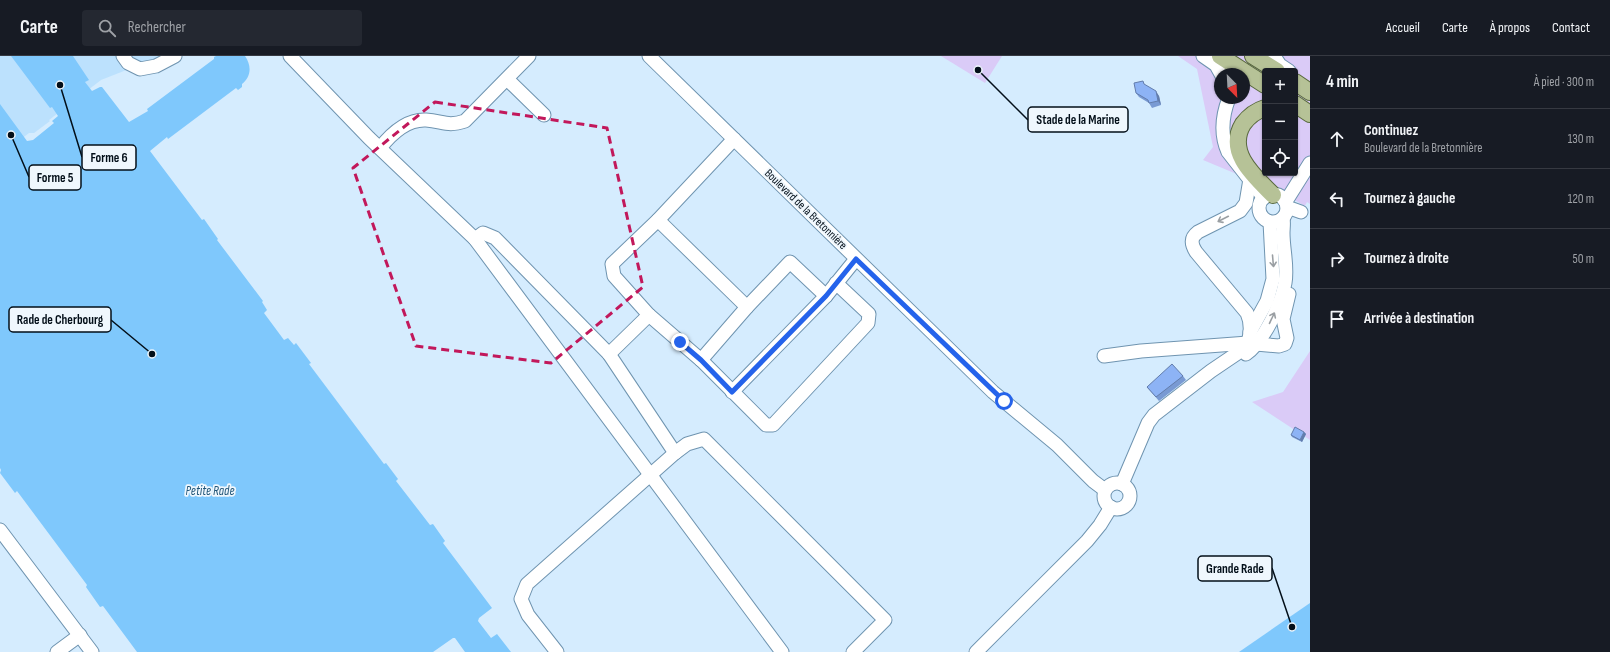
<!DOCTYPE html>
<html lang="fr">
<meta charset="utf-8">
<style>
:root{--surface:#171b24;--page:#242831;--text:#f1f3f6;--muted:#9ea1a6;--line:#363941}
body{margin:0;font-family:"Sofia Sans Condensed",sans-serif;background:var(--page);color:var(--text)}
.controls{position:absolute;right:12px;top:12px;display:grid;overflow:hidden;border-radius:4px;box-shadow:0 1px 3px #0004}
.controls button{width:36px;height:36px;display:grid;place-items:center;padding:0;border:0;border-bottom:1px solid var(--line);background:var(--surface);color:var(--text);font:20px sans-serif}
.compass{position:absolute;left:1214px;top:12px;width:36px;height:36px;border-radius:50%;background:var(--surface);box-shadow:0 1px 3px #0004;rotate:156deg}
.stop{position:absolute;width:12px;height:12px;margin:-9px;border:3px solid #2563eb;border-radius:50%;background:#fff}
.stop.end{background:#2563eb;border-color:#fff;box-shadow:0 1px 4px #0008}
.list{margin:0;padding:0;list-style:none}
h2{display:flex;justify-content:space-between;align-items:center;height:52px;margin:0;padding:0 16px;font-size:17px}
h2 small{font-size:13px;font-weight:400;color:var(--muted)}
.list li{display:grid;grid-template-columns:26px 1fr auto;gap:12px;align-items:center;box-sizing:border-box;height:60px;padding:0 16px;border-top:1px solid var(--line)}
.list b{display:block;font-size:15px;white-space:nowrap}
.list p{margin:0;font-size:13px;white-space:nowrap;color:var(--muted)}
.list em{font-size:13px;font-style:normal;color:var(--muted)}
.icon{flex:none;width:22px;height:22px;fill:none;stroke:currentColor;stroke-width:2;stroke-linecap:round;stroke-linejoin:round}
.map{position:relative;flex:none;width:1310px;height:596px;overflow:hidden}
header{display:flex;align-items:center;gap:24px;box-sizing:border-box;height:56px;padding:0 20px;background:var(--surface);border-bottom:1px solid var(--line)}
header strong{font-size:19px}
nav{display:flex;gap:22px;margin-inline-start:auto;font-size:14px}
.search{width:280px;height:36px;background:var(--page);display:flex;align-items:center;gap:10px;box-sizing:border-box;padding:0 14px;border-radius:4px;color:var(--muted);font-size:15px}
main{display:flex}
aside{flex:1;background:var(--surface)}
.map>svg:first-child{display:block}
</style>
<header>
<strong>Carte</strong>
<div class="search"><svg class="icon" aria-label="search" viewBox="0 0 24 24"><circle cx="10" cy="10" r="6"/><path d="M15 15l6 6"/></svg>Rechercher</div>
<nav><a>Accueil</a><a>Carte</a><a>À propos</a><a>Contact</a></nav>
</header>
<main>
<div class="map">
<svg width="1310" height="596" viewBox="0 0 1310 596">
<rect width="100%" height="100%" fill="#d5ecfe"/>
<polygon fill="#bce1fd" points="0,0 162,0 101,24 49,64 50,65 34,77 29,77 0,99"/>
<g fill="#dacbf7" fill-rule="evenodd">
<polygon points="941,0 1002,0 985,27"/>
<path d="M1178,0H1310V148L1307,146L1305,150L1280,136L1203,104L1213,91L1197,13ZM1265,15H1295V117H1265ZM1220,18H1244V42H1220Z"/>
<polygon points="1310,295 1310,384 1252,346 1283,336"/>
</g>
<g fill="#7fc8fc">
<path d="M11,0H73L89,24L85,26L92,35L100,31H102L129,66L148,55L147,53L214,3V1L216,0H245C252,10 251,21 242,28V31L238,34L236,32L168,83L167,81L150,95L202,164L204,163L218,183L217,184L263,245L262,246L267,254L264,257L284,284L288,282L294,289L296,287L311,307L309,308L384,408L386,407L398,423L396,425L430,469L433,468L445,485L443,487L492,552L479,562L478,565L491,582L497,578L511,596H465L455,582H453L433,596H137L103,550L100,551L86,531L87,529L17,435L15,437L0,417L1,414L0,412V48L27,85L33,84L54,67L52,65L58,60L52,51L50,52Z"/>
<polygon points="1310,547 1310,596 1239,596"/>
</g>
<g fill="none" stroke-linecap="round" stroke-linejoin="round">
<g stroke="#6f94b0" stroke-width="15">
<g id="minor">
<polyline points="123,0 128,7 140,13 156,10 175,0"/>
<polyline points="290,0 369,82 475,183 782,596"/>
<polyline points="649,0 993,336 1057,389 1093,425 1105,434"/>
<polyline points="1203,0 1216,9 1221,18"/>
<polyline points="1274,0 1280,9 1289,15"/>
<polyline points="507,23 544,59"/>
<path d="M1229,42C1222,60 1220,78 1228,96L1264,142"/>
<polyline points="734,83 658,164 612,208 614,220 649,259 701,304 766,369 773,369 868,267 869,258 836,227"/>
<path d="M380,92C391,78 406,63 426,64C443,65 447,71 465,65L529,0"/>
<circle cx="1273" cy="152" r="14"/>
<polyline points="1284,144 1288,142 1310,107"/>
<polyline points="1287,151 1301,156"/>
<polyline points="658,164 747,251"/>
<polyline points="475,183 483,177 495,182 609,298 675,397"/>
<polyline points="1250,276 1267,245 1273,223 1270,166"/>
<polyline points="1256,288 1279,290 1285,288 1287,282 1283,263 1289,238"/>
<polyline points="609,298 649,259"/>
<path d="M1246,298C1264,285 1281,249 1285,227C1288,210 1283,194 1283,177C1283,172 1284,168 1283,162"/>
<polyline points="1104,300 1141,295 1248,287"/>
<polyline points="701,304 747,251 790,206 826,240"/>
<polyline points="732,336 826,240 856,203"/>
<circle cx="1117" cy="440" r="13"/>
<path d="M1122,428L1148,367L1154,359L1211,315L1245,292C1251,282 1252,268 1247,257L1196,196C1191,188 1190,182 1198,176L1240,155L1246,147L1250,123"/>
<polyline points="0,474 92,596"/>
<polyline points="57,596 80,579"/>
<polyline points="557,596 528,559 521,543 527,528 675,397 687,388 704,383 885,564 853,596"/>
<polyline points="976,596 1087,485 1100,469 1111,451"/>
</g>
</g>
<g stroke="#58693d" stroke-width="18">
<g id="major">
<polyline points="1220,0 1265,29"/>
<polyline points="1253,0 1277,15"/>
<polyline points="1295,26 1310,36"/>
<polyline points="1295,48 1310,58"/>
<path d="M1265,52C1255,55 1249,60 1243,68C1226,96 1254,120 1273,139"/>
</g>
</g>
<use href="#minor" stroke="#fff" stroke-width="13"/>
<use href="#major" stroke="#b6c297" stroke-width="16"/>
</g>
<g fill="#799ad3">
<polygon points="1147,30 1159,40 1161,49 1152,52 1149,47 1139,41 1136,37"/>
<polygon points="1183,320 1186,324 1159,345 1147,331"/>
<polygon points="1304,376 1306,378 1302,386 1292,381 1291,379"/>
</g>
<g fill="#637dac">
<polygon points="1156,35 1159,40 1161,49 1158,45"/>
<polygon points="1304,376 1306,378 1302,386 1300,384"/>
</g>
<g fill="#8db3f5" stroke="#637dac">
<polygon points="1143,25 1144,28 1156,35 1158,45 1149,47 1148,44 1136,37 1134,27"/>
<polygon points="1172,308 1183,320 1156,341 1147,331"/>
<polygon points="1295,371 1304,376 1300,384 1291,379"/>
</g>
<defs><path id="oneway-shaft" d="M-6 0H5M1.5-3L5.5 0L1.5 3" fill="none" stroke-width="1.6" stroke-linecap="round" stroke-linejoin="round"/></defs>
<g stroke="#9a9fa3">
<use href="#oneway-shaft" transform="translate(1223 163) rotate(153)"/>
<use href="#oneway-shaft" transform="translate(1273 205) rotate(85)"/>
<use href="#oneway-shaft" transform="translate(1272 262) rotate(-65)"/>
</g>
<g fill="none" stroke-linecap="round" stroke-linejoin="round">
<polyline stroke="#2563eb" stroke-width="5" points="680,286 701,304 732,336 826,240 856,203 1004,345"/>
</g>
<path fill="none" stroke="#c2185b" stroke-width="3" stroke-dasharray="8 5" stroke-linejoin="round" d="M435,46L607,72L643,231L551,307L416,290L353,112Z"/>
<g text-anchor="middle" stroke-width="3.5" stroke-linejoin="round" paint-order="stroke">
<g font-size="12" fill="#030f19" stroke="#eff7fd">
<text transform="translate(806 153) rotate(44)" y="4">Boulevard de la Bretonnière</text>
</g>
<g font-size="13" font-style="italic" fill="#1f5477" stroke="#eff7fd">
<text x="210" y="439">Petite Rade</text>
</g>
</g>
<path fill="none" stroke="#030f19" stroke-width="1.5" d="M978 14L1028 64M60 29L82 101M11 79L29 121M152 298L111 264M1292 571L1272 512"/>
<g fill="#030f19" stroke="#eff7fd" stroke-width="1.5">
<circle cx="978" cy="14" r="4"/>
<circle cx="60" cy="29" r="4"/>
<circle cx="11" cy="79" r="4"/>
<circle cx="152" cy="298" r="4"/>
<circle cx="1292" cy="571" r="4"/>
</g>
<g fill="#eff7fd" stroke="#030f19" stroke-width="1.5">
<rect x="1028" y="51" width="100" height="25" rx="4"/>
<rect x="82" y="89" width="54" height="25" rx="4"/>
<rect x="29" y="109" width="52" height="25" rx="4"/>
<rect x="9" y="251" width="102" height="25" rx="4"/>
<rect x="1198" y="500" width="74" height="25" rx="4"/>
</g>
<g font-size="13" text-anchor="middle" font-weight="bold" fill="#030f19">
<text x="1078" y="68">Stade de la Marine</text>
<text x="109" y="106">Forme 6</text>
<text x="55" y="126">Forme 5</text>
<text x="60" y="268">Rade de Cherbourg</text>
<text x="1235" y="517">Grande Rade</text>
</g>
</svg>
<div class="controls">
<button>+</button>
<button>−</button>
<button><svg class="icon" aria-label="locate" viewBox="0 0 24 24"><circle cx="12" cy="12" r="6"/><path d="M12 2v4M12 18v4M2 12h4M18 12h4"/></svg></button>
</div>
<svg class="compass" viewBox="-18 -18 36 36"><path d="M0-13l5 13h-10z" fill="#e53935"/><path d="M0 13l5-13h-10z" fill="#9ea1a6"/></svg>
<div class="stop" style="left:1004px;top:345px"></div>
<div class="stop end" style="left:680px;top:286px"></div>
</div>
<aside>
<h2>4 min<small>À pied · 300 m</small></h2>
<ul class="list">
<li><svg class="icon" aria-label="ahead" viewBox="0 0 24 24"><path d="M12 20V5M6 11l6-6 6 6"/></svg><div><b>Continuez</b><p>Boulevard de la Bretonnière</p></div><em>130 m</em></li>
<li><svg class="icon" aria-label="left" viewBox="0 0 24 24"><path d="M17 20v-9H6M10 6l-5 5 5 5"/></svg><div><b>Tournez à gauche</b></div><em>120 m</em></li>
<li><svg class="icon" aria-label="right" viewBox="0 0 24 24"><path d="M7 20v-9h11M14 6l5 5-5 5"/></svg><div><b>Tournez à droite</b></div><em>50 m</em></li>
<li><svg class="icon" aria-label="arrive" viewBox="0 0 24 24"><path d="M6 21V4h12l-3 4 3 4H6"/></svg><div><b>Arrivée à destination</b></div></li>
</ul>
</aside>
</main>
